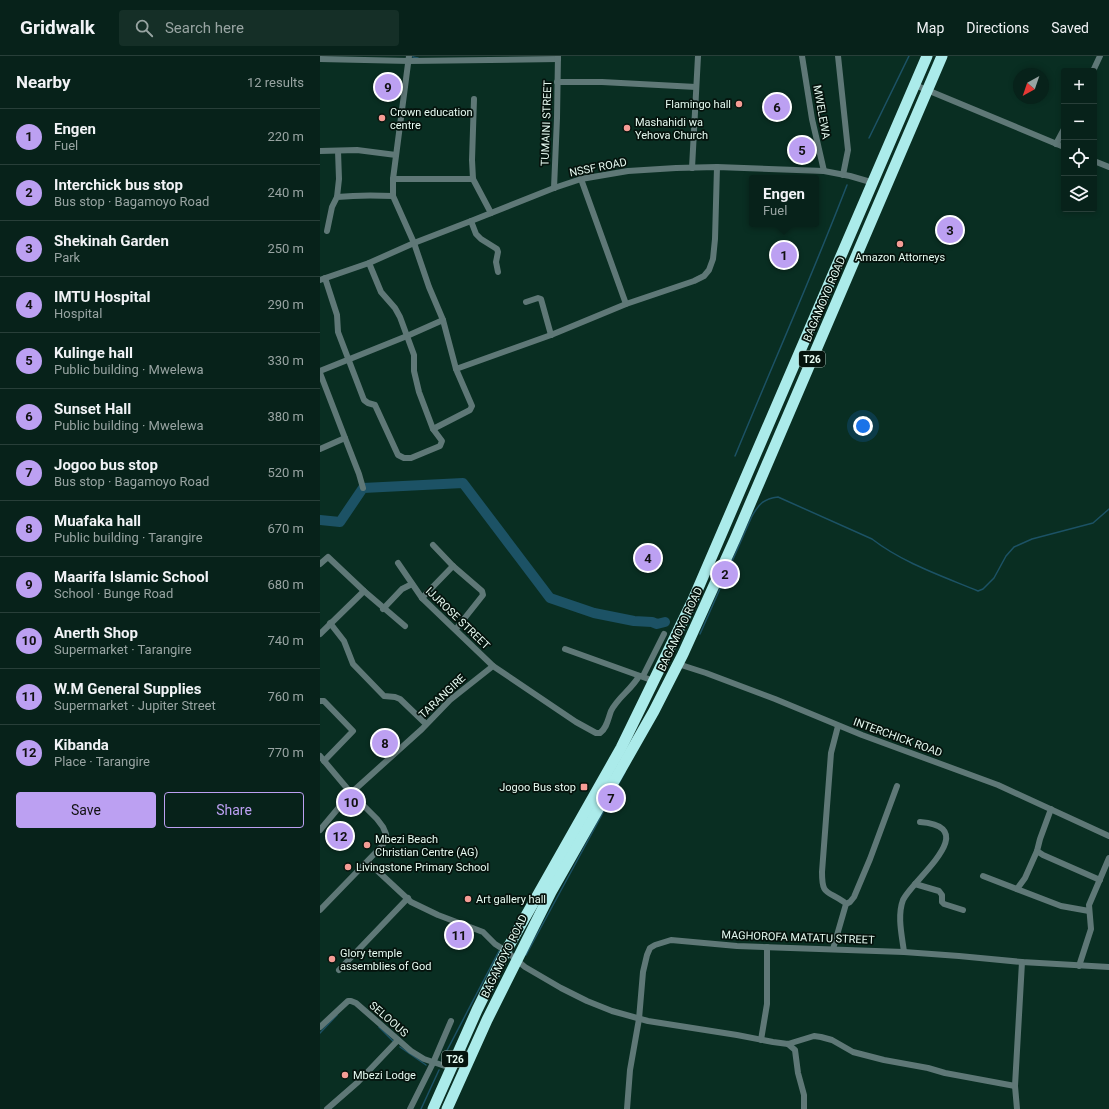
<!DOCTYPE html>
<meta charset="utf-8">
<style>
:root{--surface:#07221a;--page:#152f27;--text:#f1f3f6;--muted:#98a4a2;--line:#283f39;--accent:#bca0f2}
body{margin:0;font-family:Roboto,sans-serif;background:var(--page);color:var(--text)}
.controls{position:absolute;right:12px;top:12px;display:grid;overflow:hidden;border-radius:4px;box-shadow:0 2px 6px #0003}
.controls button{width:36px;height:36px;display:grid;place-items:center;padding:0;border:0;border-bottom:1px solid var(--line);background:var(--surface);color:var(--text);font:20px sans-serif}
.compass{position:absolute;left:693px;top:12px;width:36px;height:36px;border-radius:50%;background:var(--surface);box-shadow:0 2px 6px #0003;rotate:220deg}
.you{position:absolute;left:543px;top:370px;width:14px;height:14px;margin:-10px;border:3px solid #fff;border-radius:50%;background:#1a73e8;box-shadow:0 0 0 6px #1a73e833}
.badge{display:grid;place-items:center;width:26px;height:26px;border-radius:50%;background:var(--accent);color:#111;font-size:13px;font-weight:700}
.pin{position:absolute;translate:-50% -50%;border:2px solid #fff;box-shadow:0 1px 4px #0006}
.popup{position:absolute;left:429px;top:119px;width:70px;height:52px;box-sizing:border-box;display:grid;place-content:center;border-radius:4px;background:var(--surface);filter:drop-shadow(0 1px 3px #0005);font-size:13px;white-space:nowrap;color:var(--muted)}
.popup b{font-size:15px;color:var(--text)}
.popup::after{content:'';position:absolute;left:50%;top:100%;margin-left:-8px;border:8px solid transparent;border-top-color:var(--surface)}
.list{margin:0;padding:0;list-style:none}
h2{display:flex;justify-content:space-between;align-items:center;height:52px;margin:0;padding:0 16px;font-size:17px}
h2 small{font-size:13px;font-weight:400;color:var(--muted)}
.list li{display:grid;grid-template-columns:26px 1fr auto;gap:12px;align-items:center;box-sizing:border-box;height:56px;padding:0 16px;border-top:1px solid var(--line)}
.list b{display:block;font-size:15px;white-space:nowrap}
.list p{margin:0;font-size:13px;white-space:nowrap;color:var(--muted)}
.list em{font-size:13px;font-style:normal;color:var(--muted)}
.actions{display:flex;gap:8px;padding:12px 16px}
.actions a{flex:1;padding:9px 0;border:1px solid var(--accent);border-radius:4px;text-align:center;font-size:14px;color:var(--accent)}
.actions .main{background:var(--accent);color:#111}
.icon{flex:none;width:22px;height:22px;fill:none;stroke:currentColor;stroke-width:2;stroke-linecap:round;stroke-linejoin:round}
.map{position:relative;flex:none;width:789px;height:1053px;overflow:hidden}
header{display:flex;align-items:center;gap:24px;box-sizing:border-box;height:56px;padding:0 20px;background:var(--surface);border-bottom:1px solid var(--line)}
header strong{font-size:19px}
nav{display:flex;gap:22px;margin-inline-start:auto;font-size:14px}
.search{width:280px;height:36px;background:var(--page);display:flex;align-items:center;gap:10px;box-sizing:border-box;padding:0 14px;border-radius:4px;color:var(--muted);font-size:15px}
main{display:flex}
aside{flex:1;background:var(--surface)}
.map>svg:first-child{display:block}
</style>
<header>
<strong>Gridwalk</strong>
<div class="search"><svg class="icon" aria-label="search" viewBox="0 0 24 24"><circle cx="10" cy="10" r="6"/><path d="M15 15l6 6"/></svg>Search here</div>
<nav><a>Map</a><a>Directions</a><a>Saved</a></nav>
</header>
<main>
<aside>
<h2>Nearby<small>12 results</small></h2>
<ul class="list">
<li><span class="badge">1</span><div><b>Engen</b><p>Fuel</p></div><em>220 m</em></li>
<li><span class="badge">2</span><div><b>Interchick bus stop</b><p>Bus stop · Bagamoyo Road</p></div><em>240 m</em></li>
<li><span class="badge">3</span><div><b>Shekinah Garden</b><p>Park</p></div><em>250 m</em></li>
<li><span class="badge">4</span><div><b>IMTU Hospital</b><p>Hospital</p></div><em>290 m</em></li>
<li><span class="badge">5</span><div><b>Kulinge hall</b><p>Public building · Mwelewa</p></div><em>330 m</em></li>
<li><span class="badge">6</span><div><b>Sunset Hall</b><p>Public building · Mwelewa</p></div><em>380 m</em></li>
<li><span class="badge">7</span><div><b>Jogoo bus stop</b><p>Bus stop · Bagamoyo Road</p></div><em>520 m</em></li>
<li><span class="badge">8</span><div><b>Muafaka hall</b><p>Public building · Tarangire</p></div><em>670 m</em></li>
<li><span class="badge">9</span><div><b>Maarifa Islamic School</b><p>School · Bunge Road</p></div><em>680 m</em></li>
<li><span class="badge">10</span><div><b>Anerth Shop</b><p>Supermarket · Tarangire</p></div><em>740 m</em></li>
<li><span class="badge">11</span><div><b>W.M General Supplies</b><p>Supermarket · Jupiter Street</p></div><em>760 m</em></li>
<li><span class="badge">12</span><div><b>Kibanda</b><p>Place · Tarangire</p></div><em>770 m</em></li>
</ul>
<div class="actions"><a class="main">Save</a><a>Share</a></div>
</aside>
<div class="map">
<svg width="789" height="1053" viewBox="0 0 789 1053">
<rect width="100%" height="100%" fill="#092e22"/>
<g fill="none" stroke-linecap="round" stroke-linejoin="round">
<g stroke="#1c5265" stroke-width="1.5">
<polyline points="93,0 93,1 98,2"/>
<polyline points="549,82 589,0"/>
<path d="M415,400C452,310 492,220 527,129"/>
<path d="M380,578L432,460C439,448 443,443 458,441L552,483C583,507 622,520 658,535L663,533L674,522L686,500L694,491L712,483L773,467L789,453"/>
<polyline points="206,899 305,716"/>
<polyline points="59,971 73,985"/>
<polyline points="0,977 17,959"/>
<polyline points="80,991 106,1009"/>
<polyline points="122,1004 179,895"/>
<polyline points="101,1053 119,1014"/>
</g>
<polyline stroke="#1c5265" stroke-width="10" points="0,464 20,466 43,432 143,427 230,542 274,557 314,565 332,566 337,568 345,566"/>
<g stroke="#5f7877" stroke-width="6">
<polyline points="89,0 73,123 73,140 94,187 109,231 123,264 136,313 152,350 150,354 113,373"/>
<polyline points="482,0 492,63 504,115"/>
<polyline points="518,0 528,94 523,119"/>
<polyline points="0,3 89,5 238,3"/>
<polyline points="773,15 780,0"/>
<polyline points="237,26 282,26 376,31"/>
<polyline points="595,29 744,91"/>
<polyline points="154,43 152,104 153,123 171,157"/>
<polyline points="736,88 744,73"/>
<polyline points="0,95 37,94 76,99"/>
<polyline points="774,105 789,111"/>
<polyline points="372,112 378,0"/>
<polyline points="73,123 153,123"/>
<polyline points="261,123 306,248"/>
<polyline points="234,132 237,62 238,0"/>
<polyline points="17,141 19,123 18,95"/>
<polyline points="151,165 156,178 161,183 177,193 178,196 176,206 178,216"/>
<path d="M7,175L12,151L17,141C36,139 54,139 73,140"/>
<polyline points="5,222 17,259 18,276 44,344 48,347 55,349 78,399 84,402 91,402 120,390 122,385 113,373 99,336 94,315 94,299 80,261 75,252 61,236 49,207"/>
<polyline points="0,224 49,207 94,187 151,165 234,132 261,123 308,115 356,112 397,111 504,115 530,120 554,127"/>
<polyline points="206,246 218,242 221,243 231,279"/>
<polyline points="136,313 231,279 306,248 374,225 384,220 389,214 393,203 395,183 397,111"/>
<polyline points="0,315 87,280 123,264"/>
<polyline points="0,317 25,382 0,393"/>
<polyline points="25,382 39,418 43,432"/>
<polyline points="113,489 133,510 162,535 163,539 136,573"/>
<polyline points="78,507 102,542 173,610"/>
<polyline points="0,508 8,501 44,535 85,570"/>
<polyline points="102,542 133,510"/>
<polyline points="63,553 82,533 92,528"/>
<polyline points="10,567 24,585 33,608 64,640 75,641 80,643 106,668"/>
<polyline points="0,578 44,535"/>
<polyline points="245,593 334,625"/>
<polyline points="358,608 386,617 455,643 542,679 678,729 789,780"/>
<polyline points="323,620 344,578"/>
<polyline points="0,645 4,645 33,675 4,705"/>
<polyline points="0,700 31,737 57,763 63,771 66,778 65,785 61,791 0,854"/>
<polyline points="731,753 720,783 717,795 723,799 780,824"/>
<path d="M0,774L31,737L102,673L130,644L173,610L256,666L276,677H280C287,672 288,663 291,655C298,641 312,633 319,620"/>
<polyline points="48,806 91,846 118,859 163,876 175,888 186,895 205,911 241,932 267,945 292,955 328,965 417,979 453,986 468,988 494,980 501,981 512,984 533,996 564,1004 608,1012 625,1017 695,1030"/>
<polyline points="663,820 741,850 769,855"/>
<polyline points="595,828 619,835 622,839 622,846 624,848 643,854"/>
<polyline points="697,833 705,822 717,795"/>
<polyline points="526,848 530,846 534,841 550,803 577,730"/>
<path d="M513,893L526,848L524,846C506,834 502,839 502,816L511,697L518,670"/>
<path d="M584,896C582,880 577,860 583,844C592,824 664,771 600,766"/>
<polyline points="759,910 771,873 769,849 789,802"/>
<polyline points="19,914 88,842"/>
<polyline points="0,971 28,945 31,945 36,947 91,995 104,1003 131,1012"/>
<polyline points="441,984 447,948 447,891"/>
<polyline points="468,988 475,994 478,1017 484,1039 484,1053"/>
<polyline points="7,1053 38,1026 78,984"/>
<polyline points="90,1053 113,1007 131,965"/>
<polyline points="307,1053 310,1014 319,963 323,916 327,899 330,892 335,889 351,884 417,890 584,896 639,900 702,906 789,911"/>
<polyline points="697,1053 695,1030 702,906"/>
</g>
<g stroke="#abebea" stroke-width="11">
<polyline points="113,1053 157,954 186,895 301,692 373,544 607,0"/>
<polyline points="127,1053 167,964 231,836 334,655 363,598 415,483 622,0"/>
</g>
</g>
<g fill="#f59c95" stroke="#05130d" stroke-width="1.5">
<circle cx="419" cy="48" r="4"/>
<circle cx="62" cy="62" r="4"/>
<circle cx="307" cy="72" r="4"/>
<circle cx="580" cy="188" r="4"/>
<rect x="260" y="727" width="8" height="8" rx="2"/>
<circle cx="47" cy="789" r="4"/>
<circle cx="28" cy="811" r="4"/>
<circle cx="148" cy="843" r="4"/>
<circle cx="12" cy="903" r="4"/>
<circle cx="25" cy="1019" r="4"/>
</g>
<g text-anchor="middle" stroke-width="3.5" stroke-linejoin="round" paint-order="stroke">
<g fill="#05130d" stroke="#a2b5ad" stroke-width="1">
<rect x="479" y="295" width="26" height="16" rx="3"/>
<rect x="122" y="995" width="26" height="16" rx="3"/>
</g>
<g font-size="10" font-weight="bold" fill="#e6faf1">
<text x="492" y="307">T26</text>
<text x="135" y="1007">T26</text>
</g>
<g font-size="11" fill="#e6faf1" stroke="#05130d" text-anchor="start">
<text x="411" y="52" text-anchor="end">Flamingo hall</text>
<text x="70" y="60">Crown education<tspan x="70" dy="13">centre</tspan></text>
<text x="315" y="70">Mashahidi wa<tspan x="315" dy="13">Yehova Church</tspan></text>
<text x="580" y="205" text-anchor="middle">Amazon Attorneys</text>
<text x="256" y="735" text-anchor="end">Jogoo Bus stop</text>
<text x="55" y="787">Mbezi Beach<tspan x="55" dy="13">Christian Centre (AG)</tspan></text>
<text x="36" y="815">Livingstone Primary School</text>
<text x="156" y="847">Art gallery hall</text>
<text x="20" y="901">Glory temple<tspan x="20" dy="13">assemblies of God</tspan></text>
<text x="33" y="1023">Mbezi Lodge</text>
</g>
<g font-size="11" fill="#e6faf1" stroke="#05130d">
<text transform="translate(502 56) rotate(80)" y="4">MWELEWA</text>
<text transform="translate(226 67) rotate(-88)" y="4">TUMAINI STREET</text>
<text transform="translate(278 111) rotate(-11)" y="4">NSSF ROAD</text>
<text transform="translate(504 243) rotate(-67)" y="4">BAGAMOYO ROAD</text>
<text transform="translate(138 562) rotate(44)" y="4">IJJROSE STREET</text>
<text transform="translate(360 573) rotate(-65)" y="4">BAGAMOYO ROAD</text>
<text transform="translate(122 640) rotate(-43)" y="4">TARANGIRE</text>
<text transform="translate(578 681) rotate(20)" y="4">INTERCHICK ROAD</text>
<text transform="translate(478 881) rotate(2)" y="4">MAGHOROFA MATATU STREET</text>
<text transform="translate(184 900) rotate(-64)" y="4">BAGAMOYO ROAD</text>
<text transform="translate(69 963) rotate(41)" y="4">SELOOUS</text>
</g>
</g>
</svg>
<div class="controls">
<button>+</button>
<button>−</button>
<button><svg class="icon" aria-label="locate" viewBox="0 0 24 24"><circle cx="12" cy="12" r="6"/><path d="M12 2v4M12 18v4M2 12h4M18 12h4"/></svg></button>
<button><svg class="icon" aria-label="layers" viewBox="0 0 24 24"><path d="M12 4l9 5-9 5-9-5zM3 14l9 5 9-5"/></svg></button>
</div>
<svg class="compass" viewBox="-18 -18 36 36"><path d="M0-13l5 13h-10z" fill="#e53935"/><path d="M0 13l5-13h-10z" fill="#98a4a2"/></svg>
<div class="you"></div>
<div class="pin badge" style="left:464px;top:199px">1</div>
<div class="popup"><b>Engen</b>Fuel</div>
<div class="pin badge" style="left:405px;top:518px">2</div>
<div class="pin badge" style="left:630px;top:174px">3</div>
<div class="pin badge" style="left:328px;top:502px">4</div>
<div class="pin badge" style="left:482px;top:94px">5</div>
<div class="pin badge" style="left:457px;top:51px">6</div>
<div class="pin badge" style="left:291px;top:742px">7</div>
<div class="pin badge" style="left:65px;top:687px">8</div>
<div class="pin badge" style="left:68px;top:31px">9</div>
<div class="pin badge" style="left:31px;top:746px">10</div>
<div class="pin badge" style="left:139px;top:879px">11</div>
<div class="pin badge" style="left:20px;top:780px">12</div>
</div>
</main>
